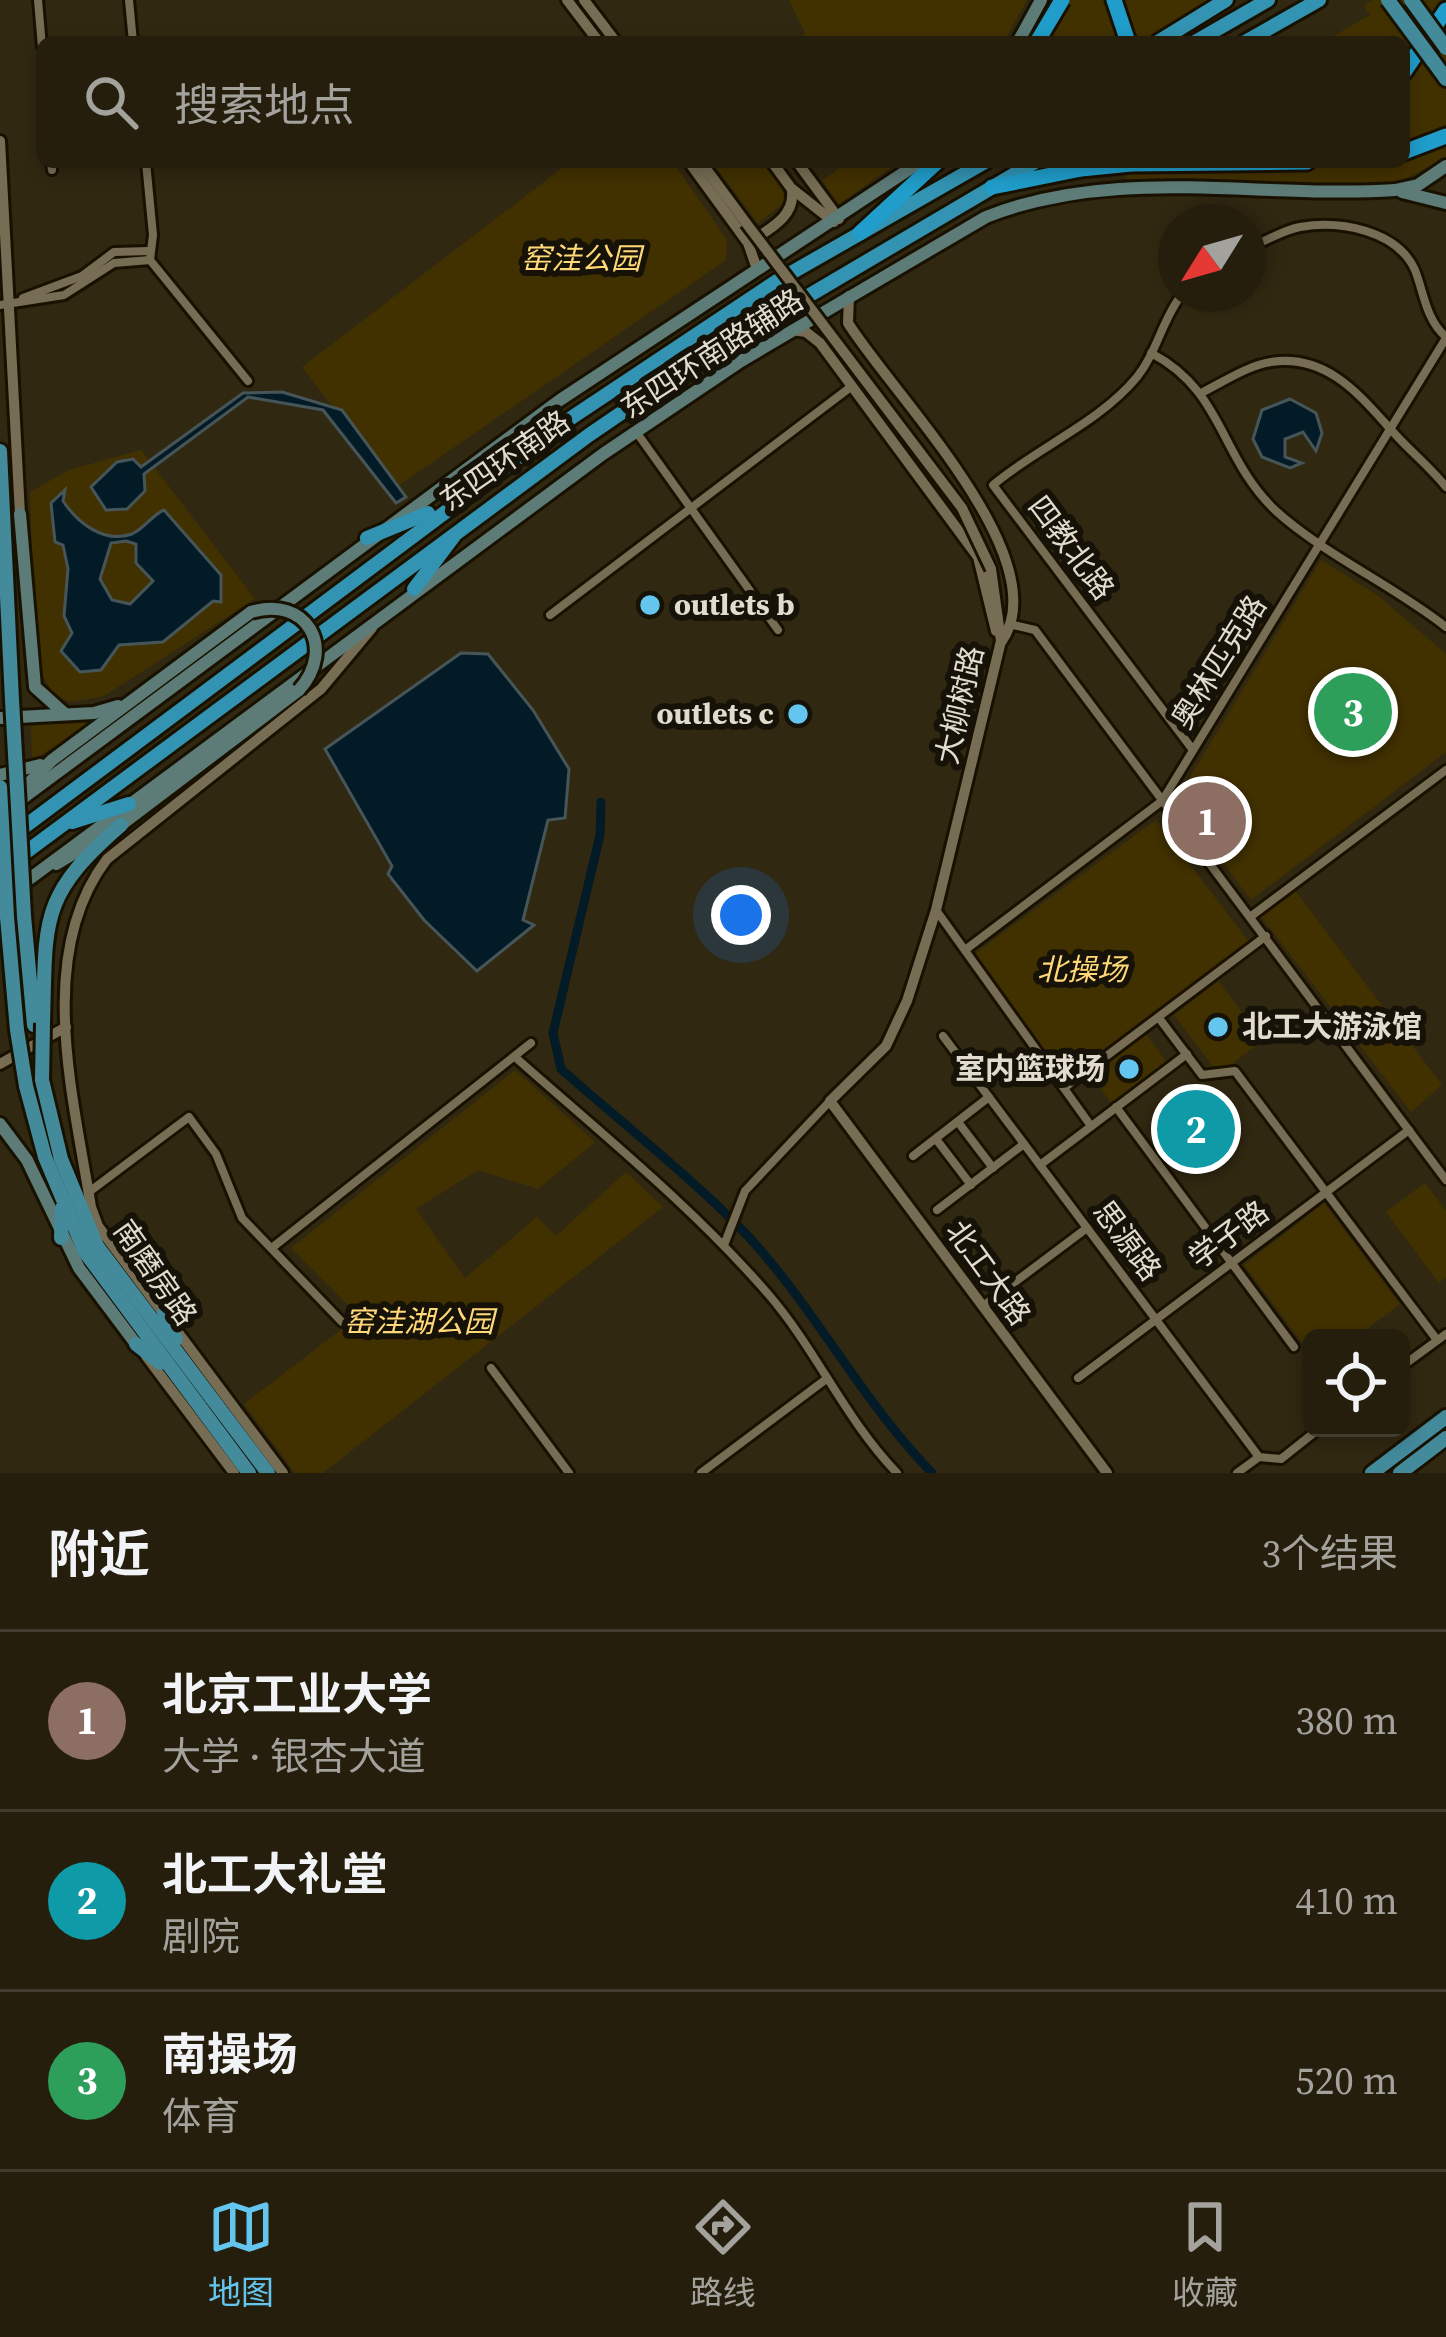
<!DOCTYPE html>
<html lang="zh">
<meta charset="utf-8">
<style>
:root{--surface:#251e0d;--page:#312b1b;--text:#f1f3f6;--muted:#a3a29d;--line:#423c2e;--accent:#64c5ee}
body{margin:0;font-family:"Source Serif 4","Noto Sans SC",serif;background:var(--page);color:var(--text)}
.controls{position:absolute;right:36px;bottom:36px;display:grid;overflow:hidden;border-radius:18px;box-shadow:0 6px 18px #0003}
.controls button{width:108px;height:108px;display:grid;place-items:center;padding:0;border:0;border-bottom:3px solid var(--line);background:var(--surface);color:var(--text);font:60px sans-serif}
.compass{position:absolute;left:1158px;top:204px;width:108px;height:108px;border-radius:50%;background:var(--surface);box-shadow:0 6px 18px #0003;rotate:233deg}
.you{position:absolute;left:741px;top:915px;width:42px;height:42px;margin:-30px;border:9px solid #fff;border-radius:50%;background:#1a73e8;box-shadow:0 0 0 18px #1a73e833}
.badge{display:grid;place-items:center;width:78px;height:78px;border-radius:50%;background:var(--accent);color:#fff;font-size:39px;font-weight:700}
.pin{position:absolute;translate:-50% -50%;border:6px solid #fff;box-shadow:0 3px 12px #0006}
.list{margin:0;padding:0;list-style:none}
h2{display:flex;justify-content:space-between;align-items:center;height:156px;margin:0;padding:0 48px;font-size:51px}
h2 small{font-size:39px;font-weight:400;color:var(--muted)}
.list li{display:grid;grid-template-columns:78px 1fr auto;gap:36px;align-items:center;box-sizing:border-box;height:180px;padding:0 48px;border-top:3px solid var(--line)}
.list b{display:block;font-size:45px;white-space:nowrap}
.list p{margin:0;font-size:39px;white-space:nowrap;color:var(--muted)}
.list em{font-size:39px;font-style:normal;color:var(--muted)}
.icon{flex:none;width:66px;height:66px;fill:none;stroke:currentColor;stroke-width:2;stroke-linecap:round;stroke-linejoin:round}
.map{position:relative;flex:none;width:1446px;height:1473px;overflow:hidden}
.search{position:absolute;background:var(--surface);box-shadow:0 6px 18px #0003;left:36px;right:36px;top:36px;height:132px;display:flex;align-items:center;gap:30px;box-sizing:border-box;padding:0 42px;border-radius:18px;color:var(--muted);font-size:45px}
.sheet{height:696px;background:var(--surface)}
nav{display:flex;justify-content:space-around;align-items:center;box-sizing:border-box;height:168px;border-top:3px solid var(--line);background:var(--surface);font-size:33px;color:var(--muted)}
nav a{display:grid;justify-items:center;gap:6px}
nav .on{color:var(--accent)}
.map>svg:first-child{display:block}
</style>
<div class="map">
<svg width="1446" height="1473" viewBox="0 0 1446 1473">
<rect width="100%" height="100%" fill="#312811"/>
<g fill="#423100">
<polygon points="789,0 1027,0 1004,42 795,42 805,33"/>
<polygon points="1046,0 1219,0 1148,42 1048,42 1039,19"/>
<polygon points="1372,0 1443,0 1404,59 1404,42 1323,42 1370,15 1364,6"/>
<polygon points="1446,33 1446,129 1404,146 1404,85"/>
<polygon points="1446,147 1446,158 1387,188 1131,183 1121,173 1385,166"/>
<polygon points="570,162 673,162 727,240 726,260 395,488 302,367"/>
<polygon points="712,162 763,162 782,187 785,202 758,223"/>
<polygon points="847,162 899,162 839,204 822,181"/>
<polygon points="141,450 255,599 104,696 71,702 55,696 36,665 30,492 69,470"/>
<polygon points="1321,560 1377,595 1446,654 1446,752 1251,900 1176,800"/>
<polygon points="100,719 32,760 31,726"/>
<polygon points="1156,820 1249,942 1065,1080 974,954"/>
<polygon points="1294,889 1442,1085 1411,1112 1260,915"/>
<polygon points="1218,981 1263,1040 1219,1074 1174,1015"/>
<polygon points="1145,1033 1168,1064 1112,1104 1090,1074"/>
<polygon points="515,1070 595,1142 538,1189 478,1170 416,1209 465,1278 537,1217 556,1236 626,1172 663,1207 323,1473 295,1473 244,1404 359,1316 291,1248"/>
<polygon points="1425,1183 1446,1211 1446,1277 1439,1283 1386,1212"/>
<polygon points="1324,1203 1400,1304 1355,1338 1311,1338 1311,1354 1244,1265"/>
</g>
<g fill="#031b26" stroke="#465558" stroke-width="3" fill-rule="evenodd">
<polygon points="282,392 342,410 406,497 396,503 323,410 248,397 144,474 145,491 127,509 106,510 91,487 117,462 133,459 141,467 243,393"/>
<polygon points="1290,399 1316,413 1322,433 1316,451 1303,432 1285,439 1285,457 1302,463 1290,468 1262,457 1253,439 1262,410"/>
<path d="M65,490L63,501C77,522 103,544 132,534C145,528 152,515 164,510L221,575V602L213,601L163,642L119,645L101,670L80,672L61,651L72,633L64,616L68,569L63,545L55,542L51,503ZM126,541L136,544V563L153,581L130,604L112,600L100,579L111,543Z"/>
<polygon points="461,653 488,654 533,710 569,769 565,818 548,820 523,920 534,925 477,971 424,920 388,874 392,866 325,749"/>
</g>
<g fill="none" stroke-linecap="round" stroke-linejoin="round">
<path stroke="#031b26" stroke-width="9" d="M601,802L600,835L553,1033L561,1069C622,1123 689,1175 746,1234C815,1308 861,1400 932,1473"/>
<g stroke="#191100" stroke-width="14">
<g id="minor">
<polyline points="38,0 42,47"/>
<polyline points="129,0 133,42"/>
<polyline points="51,162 52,170"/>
<polyline points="146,162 153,235 150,260 248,381"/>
<path d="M1248,248C1264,242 1283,230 1300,227C1339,220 1397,230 1415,270C1424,293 1426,320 1446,337"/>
<path d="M1182,294C1162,320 1157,352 1137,377C1099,423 1038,447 993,485L1193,750"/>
<polyline points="23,298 82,276 114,252 149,251"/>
<polyline points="0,305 64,295 114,263 150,260"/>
<path d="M1151,353C1224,391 1219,457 1276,511C1322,553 1394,586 1446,627"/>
<path d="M1203,392C1223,382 1249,365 1271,362C1328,353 1362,398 1394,433C1411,452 1430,467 1446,487"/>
<polyline points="637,433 778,630"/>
<polyline points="550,615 852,386"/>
<polyline points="1013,625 1035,630 1446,1180"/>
<polyline points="936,910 1091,1126"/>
<polyline points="1250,917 1446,770"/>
<polyline points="965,950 1162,801 1446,338"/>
<polyline points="1159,1018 1202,1075 1235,1071 1437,1340"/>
<polyline points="943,1036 1259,1457 1281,1459 1320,1428"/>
<path d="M515,1057C602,1134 693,1207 769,1295C817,1351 845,1419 897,1473"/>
<polyline points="1064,1088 1266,936"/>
<polyline points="1116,1107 1294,1347"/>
<polyline points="958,1122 993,1168"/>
<polyline points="936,1139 971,1185"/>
<polyline points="913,1156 989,1097"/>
<polyline points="1040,1165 1187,1054"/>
<polyline points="89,1192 189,1117 216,1154 242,1218 342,1322"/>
<polyline points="937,1210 1024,1144"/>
<polyline points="724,1245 745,1191 830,1101"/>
<polyline points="273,1247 531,1043"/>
<polyline points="983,1306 1087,1228"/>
<polyline points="1401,1367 1446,1334"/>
<polyline points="491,1368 569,1473"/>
<polyline points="1078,1378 1409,1130"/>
<polyline points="701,1473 825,1380"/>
<polyline points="1237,1473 1259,1457"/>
</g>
</g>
<g stroke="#191100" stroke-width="16">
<g id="tertiary">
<polyline points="567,0 599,42"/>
<polyline points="584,0 616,42"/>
<polyline points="0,141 20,514"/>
<polyline points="689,162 748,243 757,269"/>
<polyline points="701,162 746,223"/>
<polyline points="772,162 791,188 834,222"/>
<polyline points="797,162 839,219"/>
<path d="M750,242C769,229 795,217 792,191"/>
<path d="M849,296L848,323C893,395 1058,559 1002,641"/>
<polyline points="792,330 806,332 820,343 978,557 996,631"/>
<polyline points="991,569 1001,641 936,910 907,1001 886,1046 830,1101 1107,1473"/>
<polyline points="0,1064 66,1027"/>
<path d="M166,1317L98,1226L91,1207C74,1099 34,954 107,859L321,689L372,628"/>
<polyline points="177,1331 283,1473"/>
<polyline points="146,1356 234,1473"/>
</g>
</g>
<g stroke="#191100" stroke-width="18">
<g id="secondary">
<polyline points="1018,42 1041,0"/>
<polyline points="1402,192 1446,203"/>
<polyline points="20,514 35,687 65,714"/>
<polyline points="0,718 94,713 118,706"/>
<polyline points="0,775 40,765"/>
<polyline points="20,792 52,760 251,612"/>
<polyline points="0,815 560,400 920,162"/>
<polyline points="56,864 121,825 299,690"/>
<path d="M1,900L603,454L741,361L986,217C1116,165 1258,199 1395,190L1418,185L1446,166"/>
<polyline points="0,1124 27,1160 79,1268 136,1344"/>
</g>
</g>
<g stroke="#191100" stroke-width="20">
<g id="primary">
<polyline points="1433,61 1446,79"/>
<polyline points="0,451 12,700"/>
<polyline points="24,916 34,1025"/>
<polyline points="7,917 17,1030"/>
<path d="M43,1023C46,919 39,896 121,825"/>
<polyline points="42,1080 61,1159 97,1246 268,1473"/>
<polyline points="26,1086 45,1157 85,1252 249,1473"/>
<polyline points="61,1238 62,1208"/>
<polyline points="164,1313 176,1339"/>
<polyline points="136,1344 160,1363"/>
<polyline points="1372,1473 1446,1417"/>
<polyline points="1400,1473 1446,1438"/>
</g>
</g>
<g stroke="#191100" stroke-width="20">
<g id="trunk">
<polyline points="1158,42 1226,0"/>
<polyline points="1195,42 1268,0"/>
<polyline points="1245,42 1319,0"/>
<polyline points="367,538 428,513"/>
<polyline points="414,589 454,536"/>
<polyline points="72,822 129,804"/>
<polyline points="0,845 574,416 777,281 985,162"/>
<polyline points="14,861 589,435 693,364 1035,162"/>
</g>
</g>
<g stroke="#191100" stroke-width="21">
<g id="motorway">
<polyline points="1114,0 1128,42"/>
<polyline points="1404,72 1446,10"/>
<polyline points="1404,152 1446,136"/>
<polyline points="1131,164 1307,162"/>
<polyline points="992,187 1081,169"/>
<polyline points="860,233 937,162"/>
</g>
</g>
<use href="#minor" stroke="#776d54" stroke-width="8"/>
<use href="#tertiary" stroke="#776d54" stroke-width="10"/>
<use href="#secondary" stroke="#5d7b77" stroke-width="12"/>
<use href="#primary" stroke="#438a9b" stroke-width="14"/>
<use href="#trunk" stroke="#3294b2" stroke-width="14"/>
<use href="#motorway" stroke="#209dca" stroke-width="15"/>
<g stroke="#191100" stroke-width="16" stroke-linecap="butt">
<polyline id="tertiary-bridge" points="746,223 962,508 991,569"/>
</g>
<g stroke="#191100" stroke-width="18" stroke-linecap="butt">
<path id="secondary-bridge" d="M251,612C306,595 337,648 299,690"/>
</g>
<g stroke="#191100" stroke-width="20" stroke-linecap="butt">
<g id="primary-bridge">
<polyline points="1388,0 1433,61"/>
<polyline points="1411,0 1446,48"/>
<polyline points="12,700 24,916"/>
<polyline points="0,787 7,917"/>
<polyline points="17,1030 26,1086"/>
<polyline points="42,1080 43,1023"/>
</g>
</g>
<g stroke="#191100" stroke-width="21" stroke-linecap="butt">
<g id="motorway-bridge">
<polyline points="1037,42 1062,0"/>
<polyline points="1081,169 1131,164"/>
</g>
</g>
<use href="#tertiary-bridge" stroke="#776d54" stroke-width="10"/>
<use href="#secondary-bridge" stroke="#5d7b77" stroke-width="12"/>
<use href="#primary-bridge" stroke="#438a9b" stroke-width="14"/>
<use href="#motorway-bridge" stroke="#209dca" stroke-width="15"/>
</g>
<g fill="#64c5ee" stroke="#161208" stroke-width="4.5">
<circle cx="650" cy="605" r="12"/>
<circle cx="798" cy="714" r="12"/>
<circle cx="1218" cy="1027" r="12"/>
<circle cx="1129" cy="1069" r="12"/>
</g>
<g text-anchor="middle" stroke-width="12" stroke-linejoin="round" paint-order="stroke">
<g font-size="30" font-style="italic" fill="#ffd878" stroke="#161208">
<text x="581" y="269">窑洼公园</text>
<text x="1082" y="980">北操场</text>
<text x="419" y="1332">窑洼湖公园</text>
</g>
<g font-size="30" fill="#e2dcce" stroke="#161208">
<text transform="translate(712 354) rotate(-33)" y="10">东四环南路辅路</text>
<text transform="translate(505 461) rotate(-35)" y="10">东四环南路</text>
<text transform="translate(1071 548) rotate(53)" y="10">四教北路</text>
<text transform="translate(1219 662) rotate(-58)" y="10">奥林匹克路</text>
<text transform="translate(960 705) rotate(-77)" y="10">大柳树路</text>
<text transform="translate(1229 1235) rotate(-37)" y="10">学子路</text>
<text transform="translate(1127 1241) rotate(53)" y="10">思源路</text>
<text transform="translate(155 1273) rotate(55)" y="10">南磨房路</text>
<text transform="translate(988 1273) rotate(54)" y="10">北工大路</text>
</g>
<g font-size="30" font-weight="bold" fill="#e2dcce" stroke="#161208" text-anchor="start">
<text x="674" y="615">outlets b</text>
<text x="774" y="724" text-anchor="end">outlets c</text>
<text x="1242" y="1037">北工大游泳馆</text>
<text x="1105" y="1079" text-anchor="end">室内篮球场</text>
</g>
</g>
</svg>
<div class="controls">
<button><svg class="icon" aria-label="locate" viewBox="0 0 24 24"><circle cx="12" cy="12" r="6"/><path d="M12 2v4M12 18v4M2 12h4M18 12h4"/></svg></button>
</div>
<svg class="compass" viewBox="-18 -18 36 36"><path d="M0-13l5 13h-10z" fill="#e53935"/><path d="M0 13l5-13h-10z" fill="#a3a29d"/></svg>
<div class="you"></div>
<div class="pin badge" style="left:1207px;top:821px;background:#8d6e63">1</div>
<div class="pin badge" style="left:1196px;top:1129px;background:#0f9aa8">2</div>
<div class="pin badge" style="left:1353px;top:712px;background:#2e9e5b">3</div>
<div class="search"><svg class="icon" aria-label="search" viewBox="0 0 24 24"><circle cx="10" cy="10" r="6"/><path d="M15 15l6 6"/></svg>搜索地点</div>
</div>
<section class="sheet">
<h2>附近<small>3个结果</small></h2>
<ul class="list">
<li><span class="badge" style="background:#8d6e63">1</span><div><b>北京工业大学</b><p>大学 · 银杏大道</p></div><em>380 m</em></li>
<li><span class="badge" style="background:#0f9aa8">2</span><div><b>北工大礼堂</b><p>剧院</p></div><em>410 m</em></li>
<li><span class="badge" style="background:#2e9e5b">3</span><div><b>南操场</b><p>体育</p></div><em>520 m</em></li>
</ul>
</section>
<nav>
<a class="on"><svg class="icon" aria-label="map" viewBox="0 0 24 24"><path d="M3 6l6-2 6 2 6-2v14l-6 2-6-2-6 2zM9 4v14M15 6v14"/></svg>地图</a>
<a><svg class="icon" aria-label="directions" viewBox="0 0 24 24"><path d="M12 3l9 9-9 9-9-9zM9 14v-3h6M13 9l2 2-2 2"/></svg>路线</a>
<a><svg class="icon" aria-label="saved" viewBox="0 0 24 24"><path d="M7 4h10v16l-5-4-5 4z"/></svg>收藏</a>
</nav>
